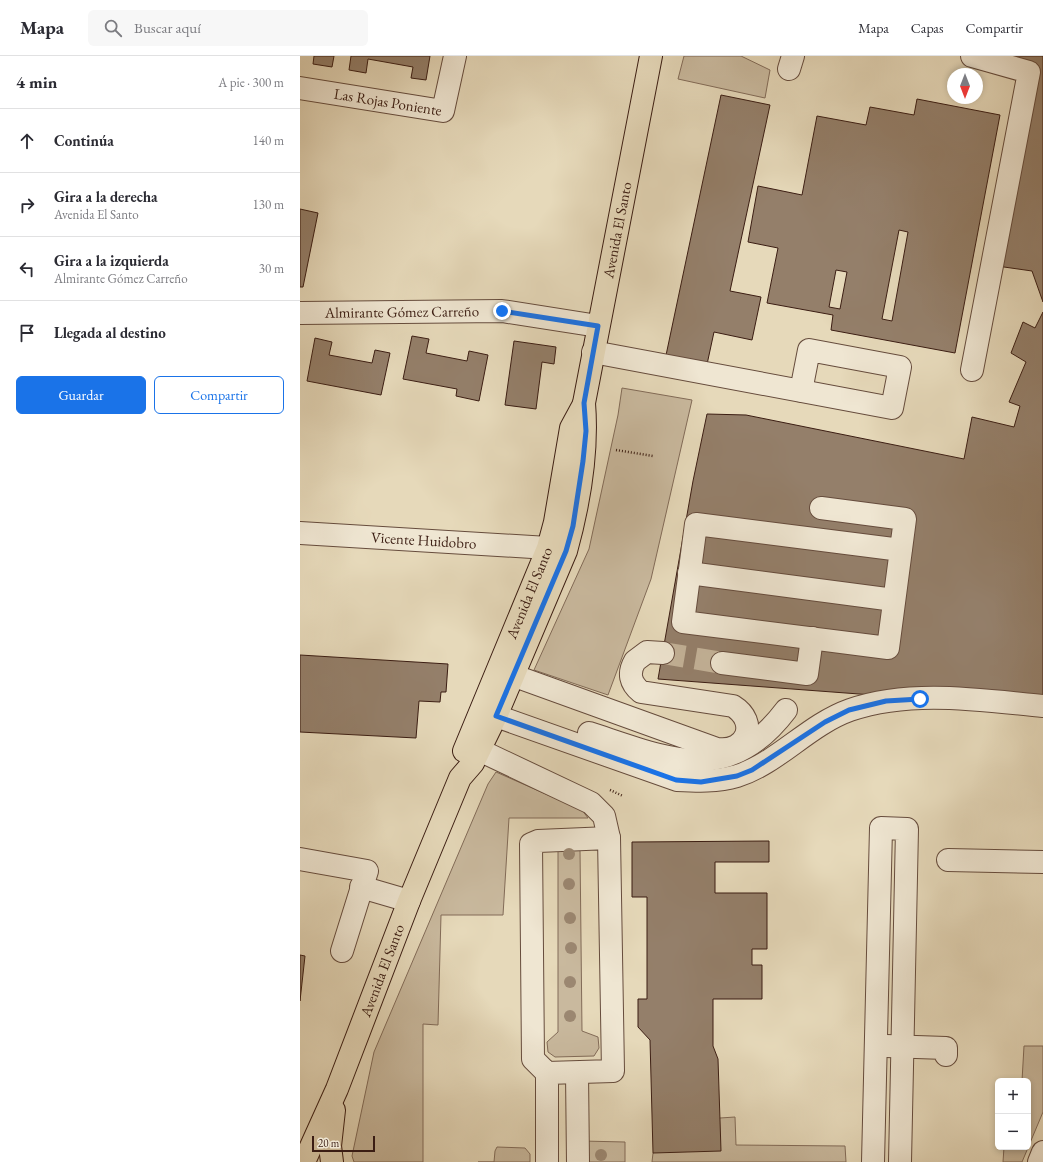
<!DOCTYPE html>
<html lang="es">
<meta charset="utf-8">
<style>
:root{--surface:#fff;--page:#f7f7f7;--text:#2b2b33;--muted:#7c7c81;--line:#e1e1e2;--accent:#1a73e8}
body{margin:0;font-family:"EB Garamond",serif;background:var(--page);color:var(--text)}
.controls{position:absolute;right:12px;bottom:12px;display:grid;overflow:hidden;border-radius:6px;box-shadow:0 2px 6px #0003}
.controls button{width:36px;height:36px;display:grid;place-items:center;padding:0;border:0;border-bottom:1px solid var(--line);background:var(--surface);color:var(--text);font:20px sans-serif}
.compass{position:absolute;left:647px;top:12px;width:36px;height:36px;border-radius:50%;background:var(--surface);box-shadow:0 2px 6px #0003;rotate:180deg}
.scale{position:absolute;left:12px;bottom:10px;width:63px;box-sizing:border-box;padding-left:4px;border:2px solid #3b1d13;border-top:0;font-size:11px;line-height:14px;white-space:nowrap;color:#3b1d13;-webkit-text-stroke:3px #efe6d2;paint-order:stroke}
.stop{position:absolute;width:12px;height:12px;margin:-9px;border:3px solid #1a73e8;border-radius:50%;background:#fff}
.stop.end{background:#1a73e8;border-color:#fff;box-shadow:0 1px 4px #0008}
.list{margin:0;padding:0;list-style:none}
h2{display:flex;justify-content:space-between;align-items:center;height:52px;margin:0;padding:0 16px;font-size:17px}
h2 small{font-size:13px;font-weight:400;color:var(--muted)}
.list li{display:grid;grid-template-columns:26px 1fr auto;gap:12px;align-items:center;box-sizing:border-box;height:64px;padding:0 16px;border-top:1px solid var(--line)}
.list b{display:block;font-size:15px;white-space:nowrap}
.list p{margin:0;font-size:13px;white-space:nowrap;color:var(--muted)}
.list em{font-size:13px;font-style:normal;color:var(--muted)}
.actions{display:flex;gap:8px;padding:12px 16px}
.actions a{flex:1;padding:9px 0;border:1px solid var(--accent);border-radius:6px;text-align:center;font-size:14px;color:var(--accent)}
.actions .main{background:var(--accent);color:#fff}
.icon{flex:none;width:22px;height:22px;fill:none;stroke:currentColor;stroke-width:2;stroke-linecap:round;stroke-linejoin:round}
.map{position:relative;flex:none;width:743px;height:1106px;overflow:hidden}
header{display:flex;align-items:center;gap:24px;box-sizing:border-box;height:56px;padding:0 20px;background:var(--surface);border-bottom:1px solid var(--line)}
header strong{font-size:19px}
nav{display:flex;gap:22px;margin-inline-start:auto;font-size:14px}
.search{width:280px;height:36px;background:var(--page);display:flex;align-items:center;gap:10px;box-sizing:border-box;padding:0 14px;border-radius:6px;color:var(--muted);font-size:15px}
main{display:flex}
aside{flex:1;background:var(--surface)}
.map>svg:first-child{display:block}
</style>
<header>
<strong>Mapa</strong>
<div class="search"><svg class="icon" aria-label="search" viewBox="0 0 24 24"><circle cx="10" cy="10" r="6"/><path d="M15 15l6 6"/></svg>Buscar aquí</div>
<nav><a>Mapa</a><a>Capas</a><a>Compartir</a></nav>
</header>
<main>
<aside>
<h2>4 min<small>A pie · 300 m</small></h2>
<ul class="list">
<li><svg class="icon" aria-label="ahead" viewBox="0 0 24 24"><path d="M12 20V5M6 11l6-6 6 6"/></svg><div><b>Continúa</b></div><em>140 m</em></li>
<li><svg class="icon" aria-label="right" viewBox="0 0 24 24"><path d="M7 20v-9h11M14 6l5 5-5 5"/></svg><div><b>Gira a la derecha</b><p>Avenida El Santo</p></div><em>130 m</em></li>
<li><svg class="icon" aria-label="left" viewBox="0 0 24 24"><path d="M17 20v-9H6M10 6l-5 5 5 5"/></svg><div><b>Gira a la izquierda</b><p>Almirante Gómez Carreño</p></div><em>30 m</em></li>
<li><svg class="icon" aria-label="arrive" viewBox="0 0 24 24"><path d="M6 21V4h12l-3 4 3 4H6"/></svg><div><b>Llegada al destino</b></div></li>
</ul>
<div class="actions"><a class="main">Guardar</a><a>Compartir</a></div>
</aside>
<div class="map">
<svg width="743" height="1106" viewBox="0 0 743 1106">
<rect width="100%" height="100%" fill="#e6d9ba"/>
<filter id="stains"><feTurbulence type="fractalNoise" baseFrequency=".005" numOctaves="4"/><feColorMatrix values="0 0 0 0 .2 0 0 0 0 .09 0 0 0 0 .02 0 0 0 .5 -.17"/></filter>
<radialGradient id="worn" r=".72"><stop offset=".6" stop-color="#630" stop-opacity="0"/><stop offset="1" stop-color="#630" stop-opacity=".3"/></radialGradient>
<g fill="#c9b99e" stroke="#826b58">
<polygon points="384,0 441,0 470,14 465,42 378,23"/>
<polygon points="322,332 392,344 351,523 308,639 234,614 289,493 318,359"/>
<polygon points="196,716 282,754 288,762 209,762 203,859 141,859 138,969 123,968 123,1106 54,1106 52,1100 74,996 188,728"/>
<polygon points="280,793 282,975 298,981 299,992 294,1000 255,1001 248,996 247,986 258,976 258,795"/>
<polygon points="724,990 743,990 743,1056 722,1106 703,1106 704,1091 728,1091 728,1025 722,1025"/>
<polygon points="435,1061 436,1089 545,1090 546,1106 352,1106 353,1097 420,1062"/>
<polygon points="282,1085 325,1086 325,1106 282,1106"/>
<polygon points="197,1091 225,1092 230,1098 230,1106 178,1106 194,1106 195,1095"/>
</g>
<g fill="#947f6a" stroke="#3b1d13" fill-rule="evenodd">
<polygon points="14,0 34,0 32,11 13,8"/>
<polygon points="51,0 130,0 126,24 111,22 113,11 68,3 66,17 49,14"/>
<polygon points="708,0 743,0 743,246 732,215 697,210 735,8"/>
<polygon points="421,39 470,49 430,235 461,241 452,284 414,276 406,313 365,304"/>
<path d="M617,43L700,59L655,297L531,274L533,259L467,247L478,192L448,186L458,130L502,139L517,60L566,69L570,51L614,59ZM599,174L608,176L592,265L582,263ZM536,214L547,216L540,253L529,251Z"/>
<polygon points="0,153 18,157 3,231 0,231"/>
<polygon points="743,256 743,641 666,632 586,640 358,623 393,425 407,358 446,359 664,403 672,361 714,371 720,350 709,346 726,306 711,297 723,266 735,272"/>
<polygon points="112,280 129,283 126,297 167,305 169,295 188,299 179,345 156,340 157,333 103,323"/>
<polygon points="15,282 32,286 29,299 72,307 75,294 90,297 81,339 7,325"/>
<polygon points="214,285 256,291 254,308 242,306 236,353 205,349"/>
<polygon points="0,599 148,608 146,636 141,636 140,646 119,645 116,682 0,676"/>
<polygon points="469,785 469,806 415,806 415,837 467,837 467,893 452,893 452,909 462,909 462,943 413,943 413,990 418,1003 421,1095 353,1097 350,984 338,971 338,943 347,943 347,841 332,841 332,786"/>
<polygon points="0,899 5,900 0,945"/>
</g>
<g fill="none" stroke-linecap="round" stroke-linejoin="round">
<polyline stroke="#c4b399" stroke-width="22" stroke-dasharray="22 11" stroke-linecap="butt" points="363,597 422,607"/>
<g stroke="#664c3d" stroke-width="24">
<g id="minor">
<polyline points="489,13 493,0"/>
<path id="s1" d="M0,32L143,55L155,0"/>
<path id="s2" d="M0,257L202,255L298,270"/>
<polyline points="293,296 592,352 600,311 509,294 501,335"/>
<polyline points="672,314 729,16 672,0"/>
<polyline points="521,452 605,463 588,592 383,566 396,468 601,494"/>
<path id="s3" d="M0,477L248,492"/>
<polyline points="389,517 594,544"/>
<polyline points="422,607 507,618 512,582"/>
<path d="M212,619L417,693C447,697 459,666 433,650L341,636C330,627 328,617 335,605L347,596L363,597"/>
<path d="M196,660L377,724C397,725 417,726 437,720C478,707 508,669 550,654C611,633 680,644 743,650"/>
<path d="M289,677C366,702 427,732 486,654"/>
<polyline points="179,694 291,747 304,760 309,782"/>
<polyline points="0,803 67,815 42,895"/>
<polyline points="648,804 743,806"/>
<polyline points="61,831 109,845"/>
<polyline points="586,990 646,992 646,999"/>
<polyline points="247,1017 313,1015 309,782 238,785 231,788 233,1003 247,1017 247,1106"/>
<polyline points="277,1017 278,1106"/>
<polyline points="573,1106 581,772 607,773 600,1106"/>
<polyline points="739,1106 743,1096"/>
</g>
</g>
<g stroke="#3b1d13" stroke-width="24">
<g id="major">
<path id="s4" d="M164,695L248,492L255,466L271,372L284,348"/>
<path id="s5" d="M4,1106L37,1033L109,845L160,722L173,707L196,660L266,495C279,448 288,396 284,347L351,0"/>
<polyline points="32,1106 30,1090 34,1054"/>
</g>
</g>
<g stroke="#3b1d13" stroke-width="2.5" stroke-dasharray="1 2" stroke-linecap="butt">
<polyline points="316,394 353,400"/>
<polyline points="310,734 323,740"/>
</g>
<use href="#minor" stroke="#efe6d2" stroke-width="22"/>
<use href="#major" stroke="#e6d9ba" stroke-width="22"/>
</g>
<g fill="#9b8771">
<circle cx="269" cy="798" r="6"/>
<circle cx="269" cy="828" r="6"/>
<circle cx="270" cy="862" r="6"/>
<circle cx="271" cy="892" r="6"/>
<circle cx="270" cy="926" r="6"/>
<circle cx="270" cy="960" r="6"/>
<circle cx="301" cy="1099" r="6"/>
</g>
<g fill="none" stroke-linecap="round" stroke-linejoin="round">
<polyline stroke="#1a73e8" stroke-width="5" points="202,255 298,270 284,347 286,375 283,405 273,470 266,495 196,660 376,724 401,726 437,720 452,714 525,666 549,654 586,645 620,643"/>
</g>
<g text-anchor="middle" stroke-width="3.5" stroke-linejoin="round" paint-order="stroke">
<g font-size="15" fill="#3b1d13" stroke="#efe6d2">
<text dy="5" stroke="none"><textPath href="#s1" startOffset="89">Las Rojas Poniente</textPath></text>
<text dy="5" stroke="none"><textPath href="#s5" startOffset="992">Avenida El Santo</textPath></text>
<text dy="5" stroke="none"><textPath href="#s2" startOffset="102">Almirante Gómez Carreño</textPath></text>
<text dy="5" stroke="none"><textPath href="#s3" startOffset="124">Vicente Huidobro</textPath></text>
<text dy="5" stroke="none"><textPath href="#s4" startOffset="171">Avenida El Santo</textPath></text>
<text dy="5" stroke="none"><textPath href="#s5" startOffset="207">Avenida El Santo</textPath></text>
</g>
</g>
<rect width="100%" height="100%" filter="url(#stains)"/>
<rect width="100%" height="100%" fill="url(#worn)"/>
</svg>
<div class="controls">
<button>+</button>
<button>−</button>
</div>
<svg class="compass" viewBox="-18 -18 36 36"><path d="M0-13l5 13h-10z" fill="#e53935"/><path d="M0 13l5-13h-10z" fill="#7c7c81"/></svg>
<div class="scale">20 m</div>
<div class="stop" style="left:620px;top:643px"></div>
<div class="stop end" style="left:202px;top:255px"></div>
</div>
</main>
